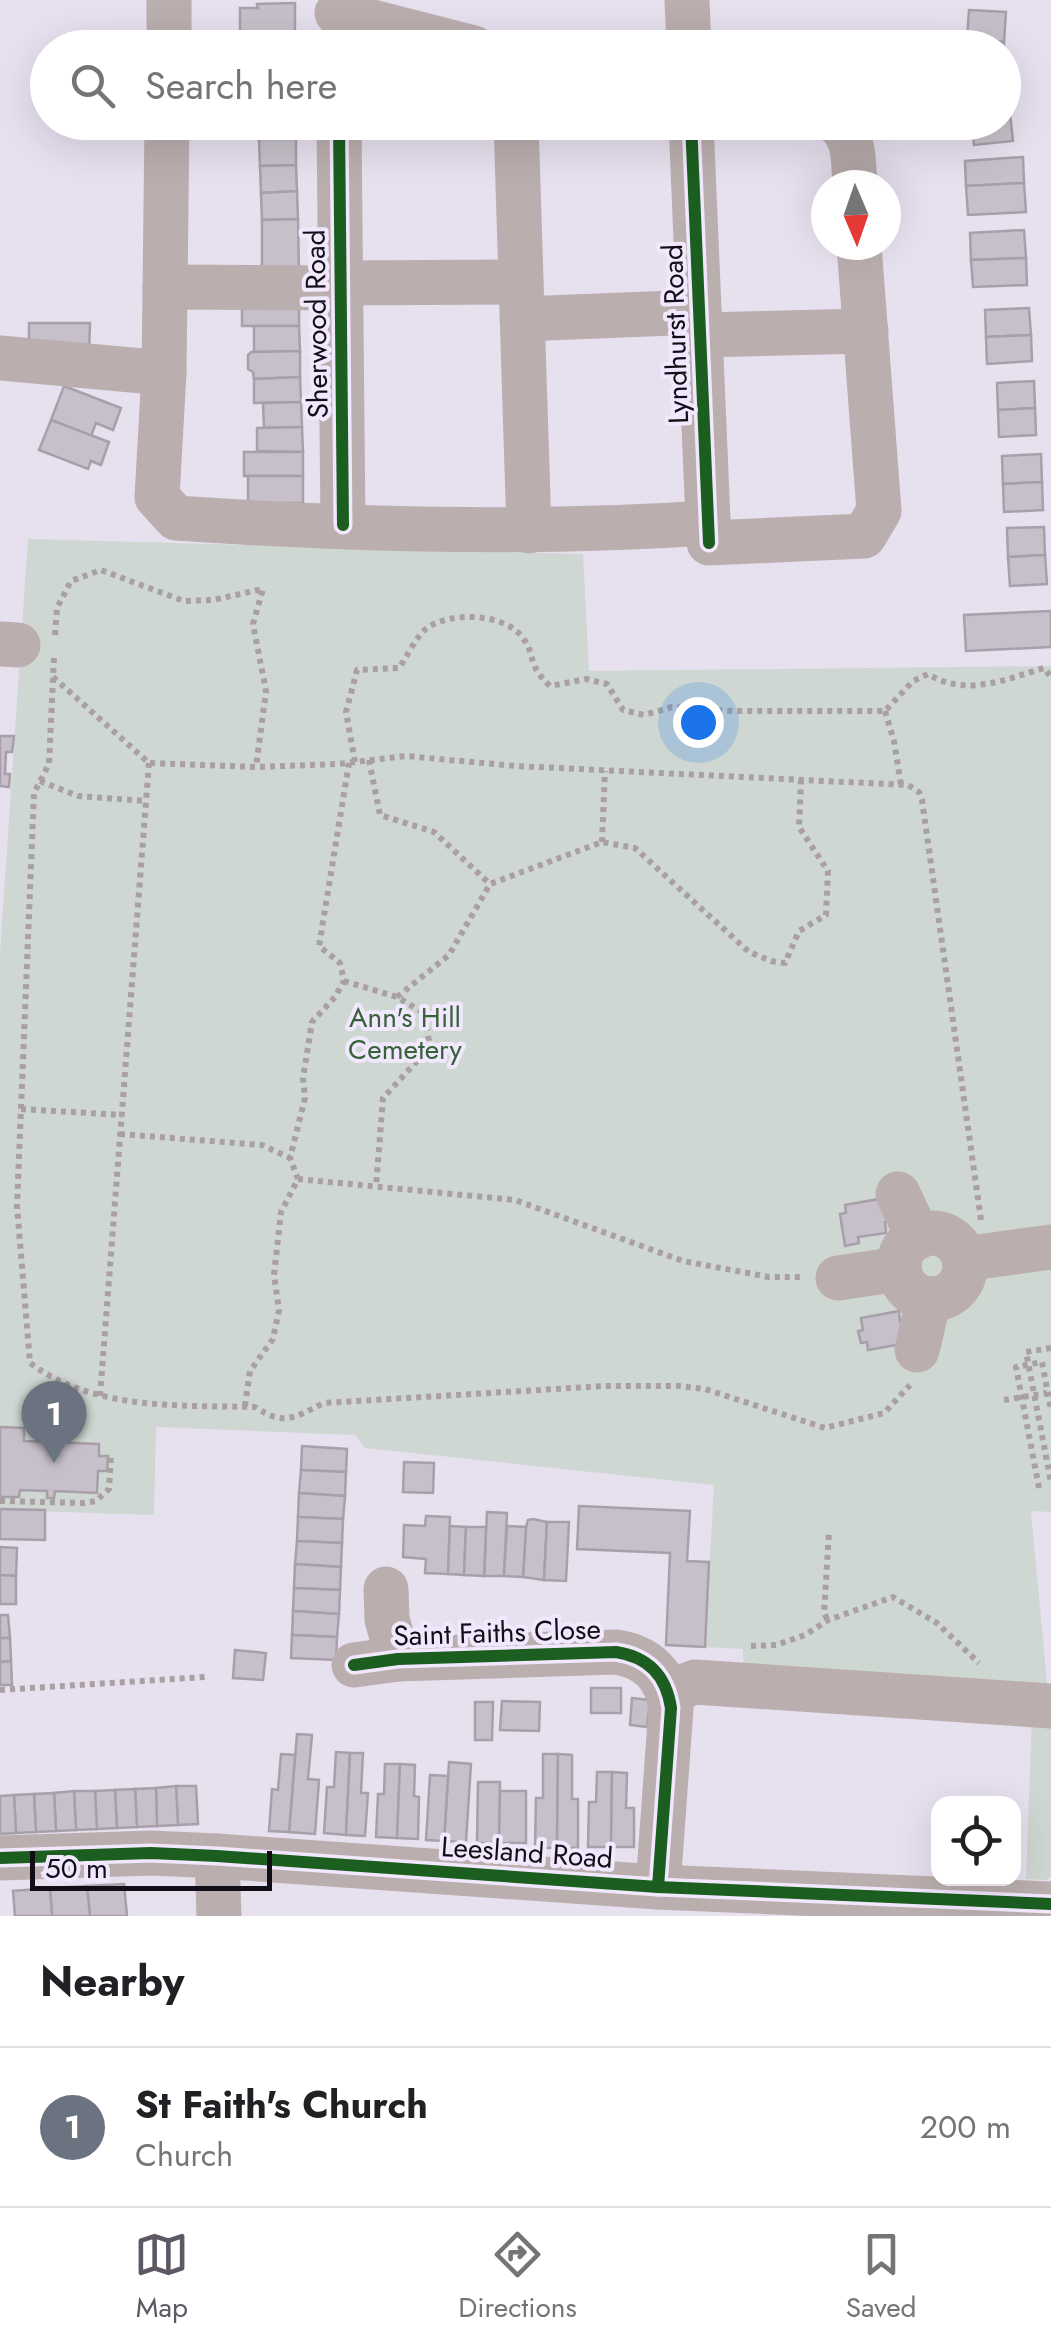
<!DOCTYPE html>
<style>
:root{--surface:#fff;--page:#f2f2f2;--text:#202124;--muted:#757577;--line:#e0e0e0;--accent:#5d5863}
body{margin:0;font-family:Jost,sans-serif;background:var(--page);color:var(--text)}
.controls{position:absolute;right:30px;bottom:30px;display:grid;overflow:hidden;border-radius:20px;box-shadow:0 10px 40px #0002}
.controls button{width:90px;height:90px;display:grid;place-items:center;padding:0;border:0;border-bottom:2px solid var(--line);background:var(--surface);color:var(--text);font:50px sans-serif}
.compass{position:absolute;left:811px;top:170px;width:90px;height:90px;border-radius:50%;background:var(--surface);box-shadow:0 10px 40px #0002;rotate:178deg}
.scale{position:absolute;left:30px;bottom:25px;width:242px;box-sizing:border-box;padding-left:10px;border:5px solid #120e17;border-top:0;font-size:28px;line-height:35px;white-space:nowrap;color:#120e17;-webkit-text-stroke:8px #f2e8fe;paint-order:stroke}
.you{position:absolute;left:698px;top:722px;width:35px;height:35px;margin:-25px;border:8px solid #fff;border-radius:50%;background:#1a73e8;box-shadow:0 0 0 15px #1a73e833}
.badge{display:grid;place-items:center;width:65px;height:65px;border-radius:50%;background:var(--accent);color:#fff;font-size:32px;font-weight:700}
.pin{position:absolute;translate:-50% -82px;filter:drop-shadow(0 2px 5px #0008)}
.pin::after{content:'';position:absolute;top:52px;width:35px;height:30px;background:inherit;clip-path:polygon(0 0,100% 0,50% 100%)}
.list{margin:0;padding:0;list-style:none}
h2{display:flex;justify-content:space-between;align-items:center;height:130px;margin:0;padding:0 40px;font-size:42px}
h2 small{font-size:32px;font-weight:400;color:var(--muted)}
.list li{display:grid;grid-template-columns:65px 1fr auto;gap:30px;align-items:center;box-sizing:border-box;height:160px;padding:0 40px;border-top:2px solid var(--line)}
.list b{display:block;font-size:38px;white-space:nowrap}
.list p{margin:0;font-size:32px;white-space:nowrap;color:var(--muted)}
.list em{font-size:32px;font-style:normal;color:var(--muted)}
.icon{flex:none;width:55px;height:55px;fill:none;stroke:currentColor;stroke-width:2;stroke-linecap:round;stroke-linejoin:round}
.map{position:relative;flex:none;width:1051px;height:1916px;overflow:hidden}
.search{position:absolute;background:var(--surface);box-shadow:0 10px 40px #0002;left:30px;right:30px;top:30px;height:110px;display:flex;align-items:center;gap:25px;box-sizing:border-box;padding:0 35px;border-radius:55px;color:var(--muted);font-size:38px}
.sheet{height:290px;background:var(--surface)}
nav{display:flex;justify-content:space-around;align-items:center;box-sizing:border-box;height:140px;border-top:2px solid var(--line);background:var(--surface);font-size:28px;color:var(--muted)}
nav a{display:grid;justify-items:center;gap:5px}
nav .on{color:var(--accent)}
.map>svg:first-child{display:block}
</style>
<div class="map">
<svg width="1051" height="1916" viewBox="0 0 1051 1916">
<rect width="100%" height="100%" fill="#e7e0ef"/>
<g fill="#cfd7d2">
<polygon points="28,539 583,554 589,671 1051,666 1051,1512 1031,1511 1048,1693 744,1677 743,1649 705,1647 714,1485 365,1448 355,1435 156,1427 154,1515 0,1510 0,1497 19,1497 20,1490 47,1491 47,1498 54,1498 55,1491 97,1492 98,1471 107,1471 108,1457 99,1456 98,1444 24,1441 24,1428 0,1427 0,952"/>
<polygon points="1032,1713 1051,1719 1051,1876 1047,1880 1026,1879"/>
</g>
<g fill="#c7c0ca" stroke="#a79fa9" stroke-width="2.5">
<polygon points="295,3 295,33 240,33 240,8 258,8 257,4"/>
<polygon points="969,10 1006,12 1004,42 967,39"/>
<rect x="244" y="33" width="51" height="15"/>
<polygon points="967,39 1004,42 1004,51 1004,48 966,48"/>
<polygon points="1007,85 1010,113 1004,114 1004,86"/>
<polygon points="1010,113 1013,141 974,145 972,122 1004,122 1004,114"/>
<polygon points="259,122 295,122 296,139 259,139"/>
<polygon points="259,139 296,139 296,165 260,166"/>
<polygon points="1023,157 1024,183 966,186 965,161"/>
<polygon points="296,165 297,191 261,193 260,166"/>
<polygon points="1024,183 1026,212 968,215 966,186"/>
<polygon points="297,191 298,219 262,220 261,193"/>
<polygon points="298,219 299,275 262,276 262,220"/>
<polygon points="1024,230 1026,258 971,260 970,233"/>
<polygon points="1026,258 1027,285 973,287 971,260"/>
<polygon points="299,295 299,326 242,326 242,308"/>
<polygon points="1029,308 1031,335 986,337 985,310"/>
<polygon points="29,323 90,323 89,352 29,351"/>
<polygon points="254,326 299,326 300,351 254,352"/>
<polygon points="1031,335 1032,361 987,364 986,337"/>
<polygon points="300,351 300,377 254,379 253,372 248,369 248,355 251,352"/>
<polygon points="300,377 301,402 254,403 254,379"/>
<polygon points="1034,381 1035,408 998,410 997,383"/>
<polygon points="64,386 121,408 113,430 96,423 91,436 51,420"/>
<polygon points="301,402 302,427 264,428 263,403"/>
<polygon points="1035,408 1036,435 999,437 998,410"/>
<polygon points="51,420 109,442 101,465 91,461 88,469 39,450"/>
<polygon points="302,427 303,452 257,451 257,428"/>
<rect x="244" y="452" width="59" height="24"/>
<polygon points="1041,454 1042,482 1003,484 1002,456"/>
<rect x="248" y="476" width="55" height="27"/>
<polygon points="1042,482 1043,510 1004,512 1003,484"/>
<polygon points="1044,527 1045,555 1008,557 1007,528"/>
<polygon points="1045,555 1047,584 1010,586 1008,557"/>
<polygon points="1051,611 1051,647 966,651 964,615"/>
<polygon points="0,736 14,736 12,752 6,752 5,774 10,774 9,787 0,786"/>
<polygon points="879,1199 893,1221 885,1222 886,1233 858,1237 859,1243 845,1246 840,1214 846,1213 845,1205"/>
<polygon points="899,1311 900,1322 909,1320 902,1344 868,1350 867,1342 861,1343 858,1331 863,1330 861,1318"/>
<polygon points="0,1427 24,1428 24,1441 99,1444 99,1456 108,1456 107,1471 98,1471 97,1493 55,1491 54,1498 47,1498 47,1491 20,1490 19,1497 0,1497"/>
<polygon points="302,1446 347,1449 346,1472 301,1470"/>
<polygon points="404,1462 434,1463 433,1493 403,1492"/>
<polygon points="301,1470 346,1472 345,1496 299,1493"/>
<polygon points="299,1493 345,1496 343,1519 298,1517"/>
<polygon points="579,1506 690,1511 687,1561 709,1562 705,1647 666,1645 670,1553 577,1549"/>
<polygon points="0,1509 45,1510 45,1540 0,1539"/>
<polygon points="487,1512 507,1513 504,1576 484,1576"/>
<polygon points="426,1516 450,1517 448,1574 425,1573 426,1559 403,1557 404,1525 425,1526"/>
<polygon points="298,1517 343,1519 342,1543 297,1541"/>
<polygon points="533,1519 547,1522 544,1580 523,1577 526,1527 528,1520"/>
<polygon points="547,1522 569,1522 566,1581 544,1580"/>
<polygon points="450,1526 466,1527 464,1575 448,1574"/>
<polygon points="507,1526 526,1527 523,1577 504,1576"/>
<polygon points="466,1527 486,1527 484,1576 464,1575"/>
<polygon points="297,1541 342,1543 341,1567 295,1564"/>
<polygon points="0,1547 17,1548 16,1576 0,1575"/>
<polygon points="295,1564 341,1567 340,1590 294,1588"/>
<polygon points="0,1575 16,1576 16,1604 0,1604"/>
<polygon points="294,1588 340,1590 339,1614 293,1611"/>
<polygon points="293,1611 339,1614 337,1637 292,1635"/>
<polygon points="0,1615 8,1615 10,1638 0,1638"/>
<polygon points="292,1635 337,1637 336,1660 291,1658"/>
<polygon points="0,1638 10,1638 11,1661 0,1662"/>
<polygon points="235,1650 266,1653 263,1680 233,1678"/>
<polygon points="11,1661 12,1685 0,1685 0,1662"/>
<rect x="591" y="1688" width="30" height="25"/>
<polygon points="632,1698 650,1700 647,1727 630,1725"/>
<polygon points="502,1701 540,1702 539,1731 500,1730"/>
<polygon points="475,1702 493,1702 492,1740 475,1740"/>
<polygon points="297,1734 312,1735 308,1779 319,1780 315,1834 289,1832"/>
<polygon points="336,1752 350,1753 346,1835 324,1833 327,1787 334,1787"/>
<polygon points="350,1753 363,1753 361,1793 368,1793 365,1836 346,1835"/>
<polygon points="281,1754 295,1755 289,1832 269,1831 272,1789 278,1790"/>
<polygon points="543,1754 558,1754 557,1848 535,1848 536,1798 543,1798"/>
<polygon points="558,1754 572,1755 572,1799 578,1799 578,1848 557,1848"/>
<polygon points="449,1762 471,1764 466,1842 444,1841"/>
<polygon points="385,1764 400,1764 397,1838 376,1837 378,1794 384,1794"/>
<polygon points="400,1764 415,1765 414,1796 419,1797 418,1839 397,1838"/>
<polygon points="597,1772 612,1772 611,1847 588,1847 589,1802 596,1802"/>
<polygon points="612,1772 627,1773 626,1808 634,1808 634,1847 611,1847"/>
<polygon points="430,1775 448,1776 444,1841 426,1840"/>
<polygon points="478,1782 500,1782 499,1843 477,1843"/>
<polygon points="176,1786 196,1786 198,1824 178,1825"/>
<polygon points="176,1786 178,1825 157,1826 156,1788"/>
<polygon points="156,1788 157,1826 137,1827 135,1789"/>
<polygon points="135,1789 137,1827 117,1828 115,1790"/>
<polygon points="115,1790 117,1828 97,1829 95,1791"/>
<polygon points="74,1791 95,1791 97,1829 76,1830"/>
<polygon points="74,1791 76,1830 56,1831 54,1793"/>
<polygon points="500,1791 526,1791 526,1843 499,1843"/>
<polygon points="54,1793 56,1831 36,1832 34,1794"/>
<polygon points="34,1794 36,1832 16,1833 14,1795"/>
<polygon points="14,1795 16,1833 0,1834 0,1796"/>
<polygon points="124,1884 127,1916 90,1916 87,1886"/>
<polygon points="87,1886 90,1916 52,1916 50,1888"/>
<polygon points="50,1888 52,1916 15,1916 13,1891"/>
</g>
<g fill="none" stroke-linecap="round" stroke-linejoin="round">
<g stroke="#aaa0a3" stroke-width="6" stroke-dasharray="5 5" stroke-linecap="butt">
<polyline points="55,635 57,608 71,581 101,570 184,601 213,600 263,589 253,624 266,691 256,767"/>
<path d="M54,658L49,764L34,793L17,1206L30,1363C95,1411 179,1405 255,1407C286,1427 294,1417 324,1403L605,1386H679L705,1389L825,1428L884,1413L910,1385"/>
<polyline points="53,677 149,763 256,767 338,764 406,756 516,766 908,785 919,792 922,800 981,1220"/>
<polyline points="885,711 894,741 901,785"/>
<polyline points="369,760 380,815 434,832 490,884"/>
<path d="M355,762L346,712L357,670L399,668C407,657 416,636 427,628C451,611 505,613 523,638C536,656 527,665 550,686L586,679L607,684L623,710L644,715L672,707L733,711H885L913,681L928,674C966,697 1004,680 1044,668L1051,677"/>
<polyline points="40,781 78,796 146,801"/>
<polyline points="602,842 605,771"/>
<polyline points="344,981 397,997 424,1013 430,1047 383,1098 376,1187"/>
<polyline points="397,997 449,955 490,884 602,842 635,848 749,952 771,961 785,963 799,931 826,915 828,871 799,827 801,780"/>
<polyline points="21,1109 122,1115"/>
<polyline points="120,1134 262,1145 290,1158"/>
<polyline points="298,1179 515,1200 683,1261 769,1277 801,1277"/>
<polyline points="1051,1348 1026,1352 1051,1482"/>
<polyline points="100,1396 149,763"/>
<polyline points="1004,1400 1047,1393"/>
<polyline points="245,1406 250,1371 273,1339 279,1310 274,1275 281,1212 298,1179 290,1158 305,1098 303,1078 312,1022 335,997 344,981 340,963 319,946 349,763"/>
<polyline points="1039,1488 1016,1367 1042,1362 1051,1410"/>
<polyline points="0,1501 83,1503 96,1501 109,1489 111,1455"/>
<polyline points="827,1619 824,1613 829,1532"/>
<polyline points="751,1646 776,1645 805,1635 828,1620 893,1597 937,1623 979,1663"/>
<polyline points="0,1690 205,1677"/>
</g>
<g stroke="#bbaeae" stroke-width="45">
<polyline points="687,0 689,48"/>
<polyline points="337,13 474,48"/>
<polyline points="169,48 169,0"/>
<path d="M167,122L164,373L157,497L176,518C352,530 530,535 707,523"/>
<polyline points="339,122 343,525"/>
<polyline points="516,122 529,531"/>
<polyline points="691,122 709,543 864,536 879,511 859,245"/>
<path d="M836,122C856,137 853,162 855,185"/>
<polyline points="341,283 521,282"/>
<polyline points="165,287 340,288"/>
<polyline points="522,319 699,312"/>
<polyline points="700,335 866,331"/>
<polyline points="0,358 164,373"/>
<polyline points="0,644 18,645"/>
<polyline points="898,1194 918,1237"/>
<circle cx="932" cy="1266" r="33"/>
<polyline points="964,1259 1051,1247"/>
<polyline points="838,1278 899,1269"/>
<polyline points="917,1350 929,1299"/>
<polyline points="386,1589 387,1619 398,1659"/>
<path d="M354,1665L398,1659L616,1652C648,1657 666,1675 671,1708L658,1887"/>
<polyline points="668,1692 695,1682 1051,1706"/>
<polyline points="217,1856 219,1916"/>
<polyline points="0,1858 151,1853 217,1856 658,1887 1051,1904"/>
</g>
<g stroke="#f2e8fe" stroke-width="19">
<g id="cycleway">
<polyline points="339,122 343,525"/>
<polyline points="691,122 709,543"/>
<path d="M354,1665L398,1659L616,1652C648,1657 666,1675 671,1708L658,1887"/>
<polyline points="0,1858 151,1853 217,1856 658,1887 1051,1904"/>
</g>
</g>
<use href="#cycleway" stroke="#1b5e20" stroke-width="12"/>
</g>
<g text-anchor="middle" stroke-width="8" stroke-linejoin="round" paint-order="stroke">
<g font-size="28" fill="#120e17" stroke="#f2e8fe">
<text transform="translate(316 324) rotate(-91)" y="10">Sherwood Road</text>
<text transform="translate(675 334) rotate(-92)" y="10">Lyndhurst Road</text>
<text transform="translate(497 1632) rotate(-2)" y="10">Saint Faiths Close</text>
<text transform="translate(527 1852) rotate(4)" y="10">Leesland Road</text>
</g>
<g font-size="28" fill="#376238" stroke="#f2e8fe">
<text x="405" y="1027">Ann's Hill<tspan x="405" dy="32">Cemetery</tspan></text>
</g>
</g>
</svg>
<div class="controls">
<button><svg class="icon" aria-label="locate" viewBox="0 0 24 24"><circle cx="12" cy="12" r="6"/><path d="M12 2v4M12 18v4M2 12h4M18 12h4"/></svg></button>
</div>
<svg class="compass" viewBox="-18 -18 36 36"><path d="M0-13l5 13h-10z" fill="#e53935"/><path d="M0 13l5-13h-10z" fill="#757577"/></svg>
<div class="scale">50 m</div>
<div class="you"></div>
<div class="pin badge" style="left:54px;top:1463px;background:#6b7280">1</div>
<div class="search"><svg class="icon" aria-label="search" viewBox="0 0 24 24"><circle cx="10" cy="10" r="6"/><path d="M15 15l6 6"/></svg>Search here</div>
</div>
<section class="sheet">
<h2>Nearby<small></small></h2>
<ul class="list">
<li><span class="badge" style="background:#6b7280">1</span><div><b>St Faith's Church</b><p>Church</p></div><em>200 m</em></li>
</ul>
</section>
<nav>
<a class="on"><svg class="icon" aria-label="map" viewBox="0 0 24 24"><path d="M3 6l6-2 6 2 6-2v14l-6 2-6-2-6 2zM9 4v14M15 6v14"/></svg>Map</a>
<a><svg class="icon" aria-label="directions" viewBox="0 0 24 24"><path d="M12 3l9 9-9 9-9-9zM9 14v-3h6M13 9l2 2-2 2"/></svg>Directions</a>
<a><svg class="icon" aria-label="saved" viewBox="0 0 24 24"><path d="M7 4h10v16l-5-4-5 4z"/></svg>Saved</a>
</nav>
